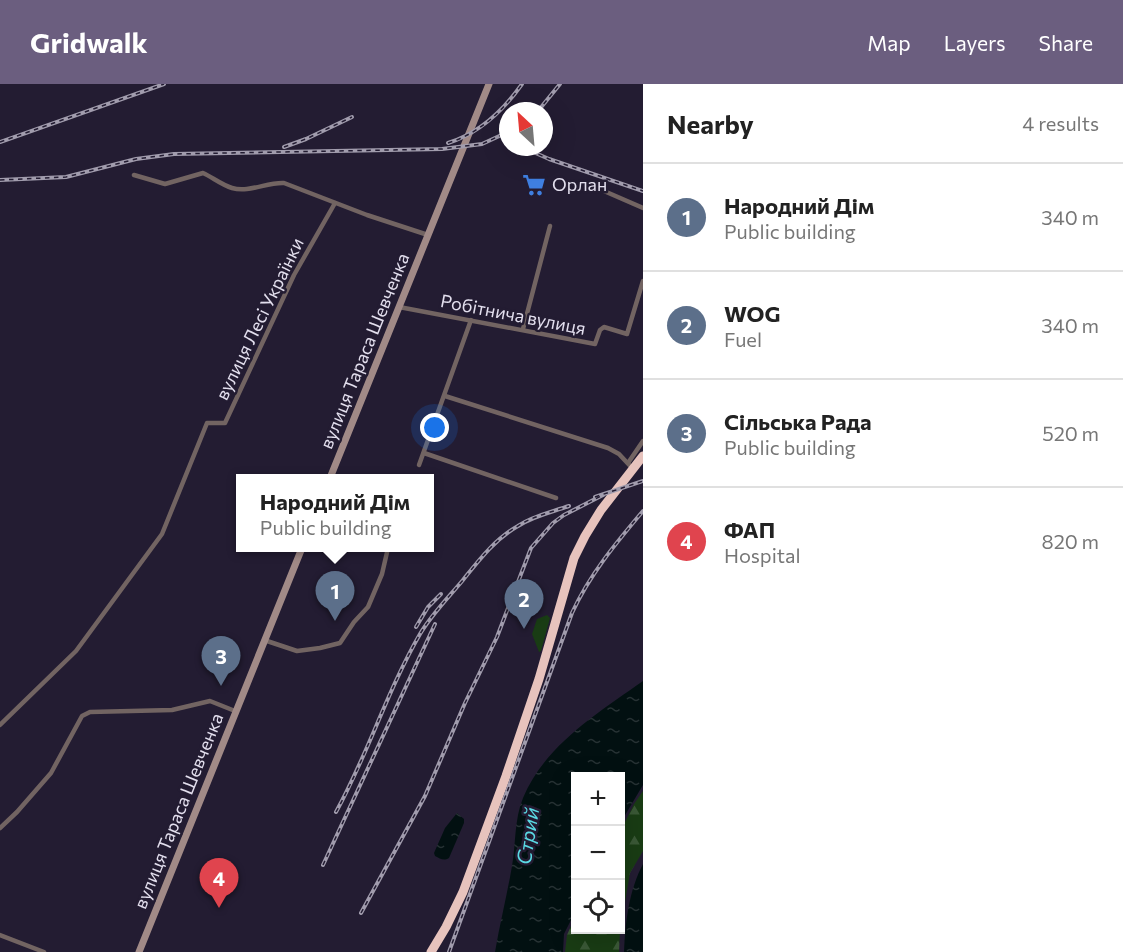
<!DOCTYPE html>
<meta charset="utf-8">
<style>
:root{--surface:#fff;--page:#f2f2f2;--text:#222;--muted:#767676;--line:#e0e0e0;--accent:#6b5e7f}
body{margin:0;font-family:Commissioner,sans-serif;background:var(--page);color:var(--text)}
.controls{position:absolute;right:18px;bottom:18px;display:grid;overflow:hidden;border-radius:0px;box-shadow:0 6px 24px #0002}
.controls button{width:54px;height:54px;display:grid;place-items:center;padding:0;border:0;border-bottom:2px solid var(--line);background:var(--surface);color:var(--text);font:30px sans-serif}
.compass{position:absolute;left:499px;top:18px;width:54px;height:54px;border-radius:50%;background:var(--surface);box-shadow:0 6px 24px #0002;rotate:334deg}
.you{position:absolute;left:435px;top:344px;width:21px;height:21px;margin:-15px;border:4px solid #fff;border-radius:50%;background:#1a73e8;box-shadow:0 0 0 9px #1a73e833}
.badge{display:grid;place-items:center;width:39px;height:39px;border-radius:50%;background:var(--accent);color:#fff;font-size:20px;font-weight:700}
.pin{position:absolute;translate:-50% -50px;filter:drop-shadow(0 2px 3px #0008)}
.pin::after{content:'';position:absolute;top:32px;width:21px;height:18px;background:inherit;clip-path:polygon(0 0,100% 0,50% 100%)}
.popup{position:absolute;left:236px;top:390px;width:198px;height:78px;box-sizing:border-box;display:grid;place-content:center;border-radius:0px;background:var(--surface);filter:drop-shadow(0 2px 4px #0005);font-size:20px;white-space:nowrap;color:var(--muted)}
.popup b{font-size:22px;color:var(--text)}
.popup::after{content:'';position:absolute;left:50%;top:100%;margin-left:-12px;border:12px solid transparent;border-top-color:var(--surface)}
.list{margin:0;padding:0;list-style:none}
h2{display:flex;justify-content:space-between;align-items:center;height:78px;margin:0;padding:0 24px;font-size:26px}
h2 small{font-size:20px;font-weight:400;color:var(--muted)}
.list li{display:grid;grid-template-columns:39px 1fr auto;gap:18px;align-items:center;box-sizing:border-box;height:108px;padding:0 24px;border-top:2px solid var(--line)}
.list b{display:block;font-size:22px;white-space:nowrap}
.list p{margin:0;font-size:20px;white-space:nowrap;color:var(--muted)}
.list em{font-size:20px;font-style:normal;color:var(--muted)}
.icon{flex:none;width:33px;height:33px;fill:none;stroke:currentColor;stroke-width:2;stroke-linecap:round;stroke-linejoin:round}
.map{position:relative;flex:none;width:643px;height:868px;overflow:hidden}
header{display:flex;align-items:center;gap:36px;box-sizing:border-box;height:84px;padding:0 30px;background:var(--accent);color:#fff}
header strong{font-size:28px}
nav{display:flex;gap:33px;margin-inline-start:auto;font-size:21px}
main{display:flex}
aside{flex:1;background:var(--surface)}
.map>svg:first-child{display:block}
</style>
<header>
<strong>Gridwalk</strong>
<nav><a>Map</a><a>Layers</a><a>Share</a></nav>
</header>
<main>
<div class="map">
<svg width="643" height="868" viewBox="0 0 643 868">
<defs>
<pattern id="forest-firs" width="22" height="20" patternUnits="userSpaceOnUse" patternTransform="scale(1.5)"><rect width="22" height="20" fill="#193c14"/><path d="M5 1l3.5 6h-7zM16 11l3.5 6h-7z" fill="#3a5836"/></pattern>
<pattern id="water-ripples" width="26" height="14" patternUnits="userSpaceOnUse" patternTransform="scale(1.5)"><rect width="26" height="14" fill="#021011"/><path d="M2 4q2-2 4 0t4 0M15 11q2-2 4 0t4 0" fill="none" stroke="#273234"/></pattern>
</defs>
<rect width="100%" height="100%" fill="#231c32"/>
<polygon fill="#193c14" points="547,531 550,534 541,567 539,568 532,550 537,535"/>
<g fill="url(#forest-firs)">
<polygon points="643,707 643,767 630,789 621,841 621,746 634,720"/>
<polygon points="575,833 576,846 620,846 619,868 565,868 567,851"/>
</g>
<g fill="url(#water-ripples)">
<path d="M643,597V701L621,738L620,692H576L575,828L564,850L563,868H495C500,839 507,811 512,782C516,760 514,736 523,714C545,661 598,629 643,597Z"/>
<path d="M457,729L464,735V739L449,774C444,777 440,775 435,772L434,769L445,744Z"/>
<path d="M643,780V868H624C625,839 629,806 643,780Z"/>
</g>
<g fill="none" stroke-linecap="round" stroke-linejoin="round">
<g stroke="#726462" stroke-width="4.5">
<path d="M134,91L165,100L203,89C212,93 222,101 232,104C249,109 267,98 284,99L367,131L428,151"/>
<polyline points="604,107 643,124"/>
<polyline points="399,223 595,260 600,246 604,243 627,250 643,197"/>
<polyline points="523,245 550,142"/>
<polyline points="445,312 608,364 619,370 633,385"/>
<polyline points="424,369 556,414"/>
<polyline points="628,379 643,357"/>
<polyline points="419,381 471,236"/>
<polyline points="264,556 297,567 320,564 340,559 354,538 368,523 382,490 388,464"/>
<polyline points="0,641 76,567 162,450 207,339 225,339 294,191 335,119"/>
<polyline points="0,744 17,728 51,689 82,632 90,628 172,626 210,617 235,627"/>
<polyline points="0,851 44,868"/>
</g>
<g stroke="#a18a87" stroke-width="7">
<polyline points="330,394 489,0"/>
<polyline points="139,868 302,464"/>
</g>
<polyline stroke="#e7c3bd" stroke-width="9" points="431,868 446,843 463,808 506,692 539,595 574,474 585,452 601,426 643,372"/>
<g stroke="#a19cad" stroke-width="4">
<g id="rail">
<polyline points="538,27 560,0"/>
<polyline points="0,58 164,0"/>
<path d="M448,59C480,49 503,27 522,0"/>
<polyline points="284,63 306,55 352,33"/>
<polyline points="522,63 549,75 643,107"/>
<polyline points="0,96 66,93 136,75 174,70 442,65 482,60 508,48"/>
<polyline points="595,413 643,397"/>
<polyline points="416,543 428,523 441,510"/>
<path d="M336,728C368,670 387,607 420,550C432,530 448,514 463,496C479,476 495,455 518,442C533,432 552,428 569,422"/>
<polyline points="323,781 435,540"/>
<polyline points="361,829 425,712 465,619 497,553 531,464 553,439 564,431 603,411"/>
<path d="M449,868L572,529C590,490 616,459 643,427"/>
</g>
</g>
<use href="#rail" stroke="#231c32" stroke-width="1.5" stroke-dasharray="4.5" stroke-linecap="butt"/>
</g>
<defs>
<g id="supermarket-bare" transform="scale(1.8)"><path d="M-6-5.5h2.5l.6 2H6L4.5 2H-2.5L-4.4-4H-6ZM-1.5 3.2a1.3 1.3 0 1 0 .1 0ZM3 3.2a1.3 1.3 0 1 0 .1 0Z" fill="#3f7fe0" stroke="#231c32" stroke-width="2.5" paint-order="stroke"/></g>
</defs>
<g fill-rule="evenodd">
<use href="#supermarket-bare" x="534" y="101"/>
</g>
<g text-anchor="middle" stroke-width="5" stroke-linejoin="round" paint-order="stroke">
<g font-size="18" fill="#e3dfee" stroke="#231c32" text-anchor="start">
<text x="552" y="107">Орлан</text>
</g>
<g font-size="18" fill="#e3dfee" stroke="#231c32">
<text transform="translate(513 231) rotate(11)" y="6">Робітнича вулиця</text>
<text transform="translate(260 235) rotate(-64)" y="6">вулиця Лесі Українки</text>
<text transform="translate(365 267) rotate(-68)" y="6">вулиця Тараса Шевченка</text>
<text transform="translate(179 727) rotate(-68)" y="6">вулиця Тараса Шевченка</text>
</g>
<g font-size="20" font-style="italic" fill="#5adae4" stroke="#231c32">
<text transform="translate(528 752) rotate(-81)" y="7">Стрий</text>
</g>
</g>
</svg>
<div class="controls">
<button>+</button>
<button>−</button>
<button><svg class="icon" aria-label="locate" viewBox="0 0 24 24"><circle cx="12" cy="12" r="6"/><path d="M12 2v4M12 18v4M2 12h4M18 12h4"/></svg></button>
</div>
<svg class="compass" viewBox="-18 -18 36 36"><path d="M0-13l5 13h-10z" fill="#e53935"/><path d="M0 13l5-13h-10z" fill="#767676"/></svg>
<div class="you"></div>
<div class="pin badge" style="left:335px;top:537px;background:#5c6f8a">1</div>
<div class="popup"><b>Народний Дім</b>Public building</div>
<div class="pin badge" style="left:524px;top:545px;background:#5c6f8a">2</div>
<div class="pin badge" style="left:221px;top:602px;background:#5c6f8a">3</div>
<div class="pin badge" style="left:219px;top:824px;background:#e0444e">4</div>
</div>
<aside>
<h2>Nearby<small>4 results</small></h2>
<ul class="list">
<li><span class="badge" style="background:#5c6f8a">1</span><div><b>Народний Дім</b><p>Public building</p></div><em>340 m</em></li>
<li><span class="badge" style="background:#5c6f8a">2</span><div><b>WOG</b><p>Fuel</p></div><em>340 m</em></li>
<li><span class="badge" style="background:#5c6f8a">3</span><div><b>Сільська Рада</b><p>Public building</p></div><em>520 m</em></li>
<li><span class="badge" style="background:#e0444e">4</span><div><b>ФАП</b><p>Hospital</p></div><em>820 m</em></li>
</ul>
</aside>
</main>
